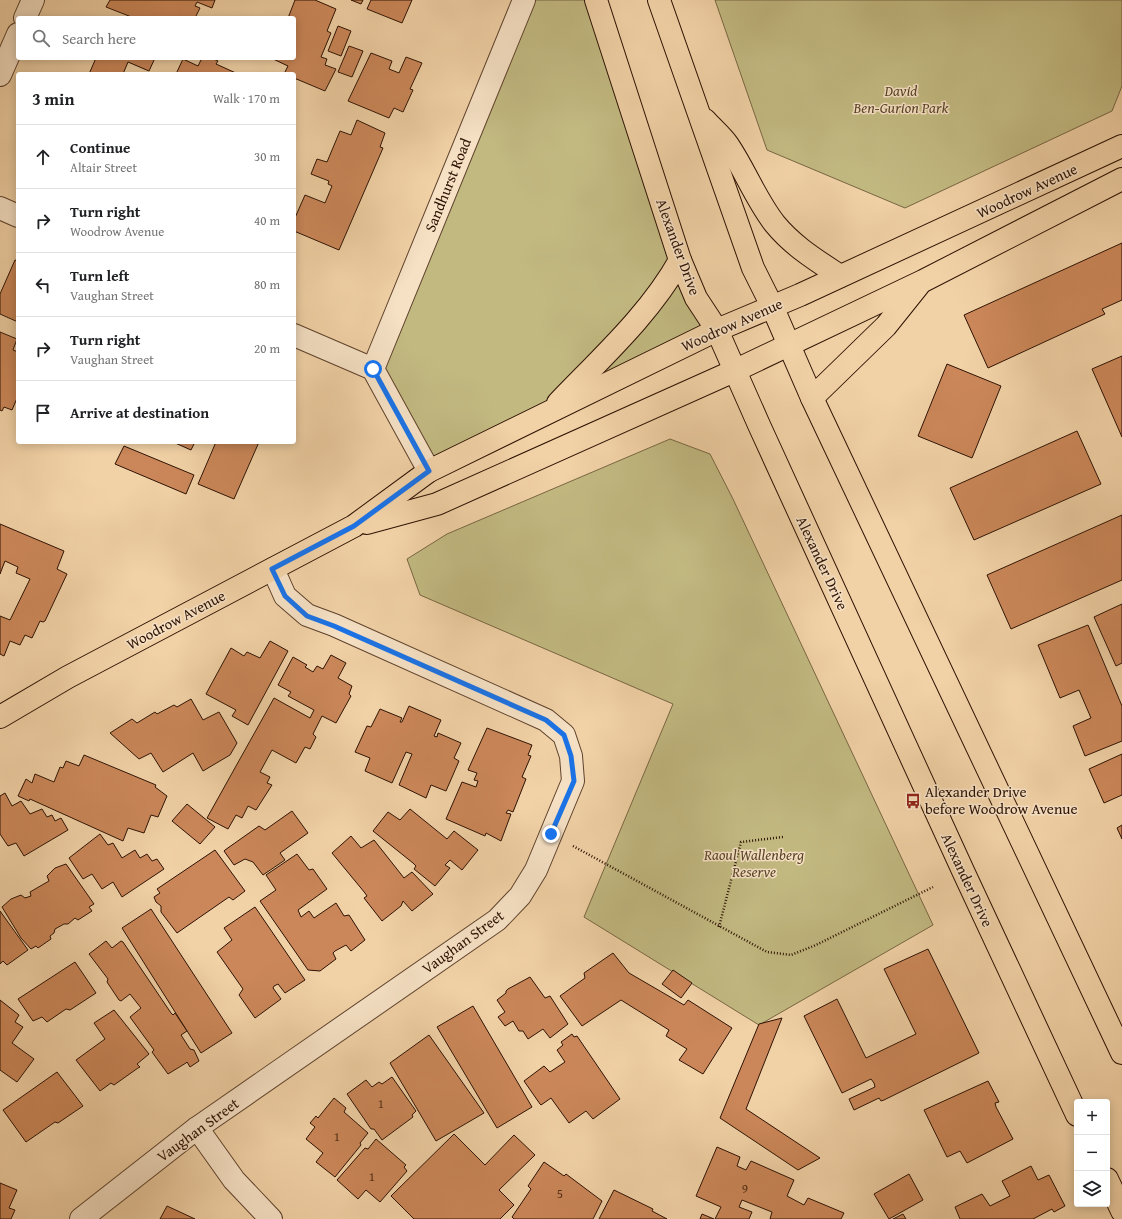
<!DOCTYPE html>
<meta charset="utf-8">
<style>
:root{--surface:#fff;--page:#f6f6f6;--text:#202124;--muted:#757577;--line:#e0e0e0}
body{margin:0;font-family:"Gentium Book Plus",serif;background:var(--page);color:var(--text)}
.controls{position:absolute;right:12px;bottom:12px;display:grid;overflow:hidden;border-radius:4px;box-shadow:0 2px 10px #0003}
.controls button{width:36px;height:36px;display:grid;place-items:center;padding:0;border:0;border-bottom:1px solid var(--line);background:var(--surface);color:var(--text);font:20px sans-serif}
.stop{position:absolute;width:12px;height:12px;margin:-9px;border:3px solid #1a73e8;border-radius:50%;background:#fff}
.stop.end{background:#1a73e8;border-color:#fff;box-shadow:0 1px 4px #0008}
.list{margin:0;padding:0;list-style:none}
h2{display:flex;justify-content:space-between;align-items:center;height:52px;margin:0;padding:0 16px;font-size:17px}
h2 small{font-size:13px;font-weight:400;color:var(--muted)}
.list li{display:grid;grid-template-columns:26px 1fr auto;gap:12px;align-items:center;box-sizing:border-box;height:64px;padding:0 16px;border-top:1px solid var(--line)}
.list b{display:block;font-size:15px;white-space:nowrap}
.list p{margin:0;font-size:13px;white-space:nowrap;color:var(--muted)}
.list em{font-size:13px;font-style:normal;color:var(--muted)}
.icon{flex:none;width:22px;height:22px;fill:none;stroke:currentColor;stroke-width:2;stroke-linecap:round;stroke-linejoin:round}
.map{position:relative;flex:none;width:1122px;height:1219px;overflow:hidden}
.search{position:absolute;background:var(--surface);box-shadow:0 2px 10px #0003;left:16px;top:16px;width:280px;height:44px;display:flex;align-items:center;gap:10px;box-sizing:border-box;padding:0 14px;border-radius:4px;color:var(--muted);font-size:15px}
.panel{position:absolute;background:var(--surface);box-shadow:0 2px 10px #0003;left:16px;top:72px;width:280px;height:372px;border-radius:4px}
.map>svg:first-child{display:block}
</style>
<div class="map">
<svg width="1122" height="1219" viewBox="0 0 1122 1219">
<rect width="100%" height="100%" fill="#f1d1a6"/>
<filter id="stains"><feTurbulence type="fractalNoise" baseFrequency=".005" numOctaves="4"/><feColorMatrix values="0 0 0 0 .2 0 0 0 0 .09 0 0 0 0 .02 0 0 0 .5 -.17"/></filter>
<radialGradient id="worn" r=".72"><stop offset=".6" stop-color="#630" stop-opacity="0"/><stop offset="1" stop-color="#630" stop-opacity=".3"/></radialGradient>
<g fill="#c2b981" stroke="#786642">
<polygon points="524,0 596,0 717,330 429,471 373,369"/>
<polygon points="715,0 1122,0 1122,86 1112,111 905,208 767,150"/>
<polygon points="670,439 710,454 733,499 933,925 759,1025 584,917 673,704 420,595 407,559 447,534"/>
</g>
<g fill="#cb8759" stroke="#2d1203">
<polygon points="110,0 215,0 212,8 197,2 195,6 200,8 195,18 134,18 106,7"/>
<polygon points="295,0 315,0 336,9 327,31 331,33 321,57 327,59 325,65 336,69 325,91 294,78 294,74 284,74 288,66 271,58 294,58 294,18 288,18"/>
<polygon points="351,0 363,0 361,4"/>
<polygon points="371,0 412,0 402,23 367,9"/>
<polygon points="338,26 351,31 341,56 328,51"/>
<polygon points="349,46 363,51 352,77 338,72"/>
<polygon points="371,53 392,61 389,69 399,73 406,57 422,63 410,89 413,90 403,112 394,108 389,118 348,101"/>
<polygon points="96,58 155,58 149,71 128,62 123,74 89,74"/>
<polygon points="202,58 211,58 218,61 216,64 238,74 173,74 174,72 176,74 183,59 198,66"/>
<polygon points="357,120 385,133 380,147 383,148 339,250 294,231 294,220 305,195 325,203 332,186 328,184 329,181 311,174 317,159 327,162 340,131 351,135"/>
<polygon points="1122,243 1122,300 1102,309 1105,314 988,368 964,315"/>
<polygon points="15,260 18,261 18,322 0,314 0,294"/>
<polygon points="0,332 17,339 13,350 18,352 18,396 12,410 4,407 2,411 0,410"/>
<polygon points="1122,356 1122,437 1092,369"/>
<polygon points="947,364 1001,386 972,458 918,436"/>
<polygon points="1077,431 1101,484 974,540 950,488"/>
<polygon points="173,442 195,442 191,450"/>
<polygon points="216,442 259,442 234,499 198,484"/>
<polygon points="124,446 194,475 186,494 115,464"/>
<polygon points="1122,515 1122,580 1011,629 987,575"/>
<polygon points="0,524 64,551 57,569 67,574 45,621 43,622 40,621 32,638 25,635 20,645 10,641 4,656 0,654 0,616 10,620 30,579 16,573 18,567 5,561 0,574"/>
<polygon points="1122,604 1122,663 1116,666 1094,617"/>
<polygon points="1088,625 1122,706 1122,741 1085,756 1073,726 1091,718 1079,690 1060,698 1038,645"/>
<polygon points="270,641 288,651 248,725 232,716 236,710 206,694 231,648 244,656 247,652 260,658"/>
<polygon points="331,655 346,663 338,678 352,686 349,694 351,696 336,723 322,716 313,734 316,737 310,749 305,747 296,763 272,750 260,772 270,777 267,783 272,785 256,810 248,806 242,818 236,815 228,829 207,818 274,698 310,718 314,710 288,696 291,692 278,685 293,657 307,665 305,667 313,672 317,666 323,669"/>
<polygon points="191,699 203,720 219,712 237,743 230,755 203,771 193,753 163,772 151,753 139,759 110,733 132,719 137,723 155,712 157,714 174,705 177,707"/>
<polygon points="409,706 441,720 434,736 437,737 438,733 461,743 454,758 459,761 446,791 431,785 426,798 399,785 412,754 406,752 392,783 365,771 370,758 355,752 367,726 371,727 380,709 402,718 400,722 402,722"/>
<polygon points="487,728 532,745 528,755 531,756 522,777 526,779 513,812 508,810 506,813 511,814 501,841 486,833 485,836 446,819 462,782 476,787 478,781 474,780 477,773 468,770"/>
<polygon points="1122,754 1122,795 1104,803 1089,769"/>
<polygon points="84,755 156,785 155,787 167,796 158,817 151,815 144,833 128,828 123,841 30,799 29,801 18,796 26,779 32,783 35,774 54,782 60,767 63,768 66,761 79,766"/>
<polygon points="5,793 12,806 21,801 30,814 42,809 47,817 52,815 55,821 61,818 68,830 24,856 16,843 8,846 0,834 0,796"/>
<polygon points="187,804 215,827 200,844 172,821"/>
<polygon points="410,809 447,839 454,831 478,850 462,870 450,860 445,865 450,868 435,886 414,869 416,866 413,863 373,831 388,812 400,820"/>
<polygon points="292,811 308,833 280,853 285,860 263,875 253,862 245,859 234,865 224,851 225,850 259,826 265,830"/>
<polygon points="1122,825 1122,839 1117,828"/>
<polygon points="100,834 108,845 113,843 122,858 135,850 140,858 147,854 152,861 157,859 164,869 122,897 113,882 102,889 92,874 83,879 69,858"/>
<polygon points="351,836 361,848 374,840 404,878 412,872 433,894 412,911 403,901 401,906 382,921 364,898 367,896 365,893 332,853"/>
<polygon points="215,850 245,891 233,900 229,897 177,933 161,912 161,906 156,902 154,897 160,893 157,889"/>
<polygon points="297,854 309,870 313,869 327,889 298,910 301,917 309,911 314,918 336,903 344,916 349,915 365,940 351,951 346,945 335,951 333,953 336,959 320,971 308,970 260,901 276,890 266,875"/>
<polygon points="66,864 94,904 89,907 92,911 78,920 75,918 68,924 64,924 55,929 54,933 50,936 51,939 38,948 36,946 31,949 21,938 2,907 11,899 21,895 25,898 31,896 30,892 49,881 47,876 55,868"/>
<polygon points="255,907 305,980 285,993 278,984 274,986 273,988 281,999 255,1018 239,995 243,989 217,952 232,940 224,928"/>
<polygon points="151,909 232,1033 201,1053 122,928"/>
<polygon points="0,911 28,950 7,965 3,961 0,964"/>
<polygon points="106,941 112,948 121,941 123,942 171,1013 173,1015 175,1013 187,1031 181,1035 190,1049 194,1050 199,1061 190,1067 187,1062 186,1063 168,1074 152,1052 154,1050 130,1017 141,1008 130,994 121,1001 119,1000 107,982 108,979 89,954"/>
<polygon points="928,949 979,1053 884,1100 881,1101 879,1098 854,1110 849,1099 875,1087 874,1083 871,1079 842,1093 804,1016 837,999 866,1058 916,1034 884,969"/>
<polygon points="613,953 629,973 684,1005 688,1000 732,1028 703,1074 679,1060 687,1049 666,1036 669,1030 621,1000 582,1026 560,996 585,978 584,973"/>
<polygon points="75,962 96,993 70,1010 66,1009 47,1022 42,1017 33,1021 18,999"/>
<polygon points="673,970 692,983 681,998 662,984"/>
<polygon points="530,977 545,998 550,996 568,1024 550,1038 543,1029 528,1039 523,1031 519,1031 513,1021 505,1026 498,1017 505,1012 497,1000 506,993 506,991 508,989"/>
<polygon points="0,1000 19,1015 15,1022 23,1027 12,1043 34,1059 17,1082 0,1070"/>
<polygon points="473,1006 532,1107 497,1128 437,1027"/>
<polygon points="114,1010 149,1054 137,1064 140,1067 138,1068 114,1085 111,1083 100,1091 76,1060 105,1039 94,1023"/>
<polygon points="782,1018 746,1109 820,1158 798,1170 720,1118 759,1024"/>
<polygon points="572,1034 574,1037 577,1036 620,1099 593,1119 586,1111 569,1123 551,1098 541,1105 540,1104 524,1081 544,1066 550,1072 565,1062 557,1050 563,1045 561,1042"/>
<polygon points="429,1035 484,1113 436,1141 390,1063"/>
<polygon points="57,1072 83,1106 58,1123 55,1122 26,1142 3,1110"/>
<polygon points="392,1077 416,1111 412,1115 413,1117 382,1140 374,1129 371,1129 347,1094 366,1080 372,1087 379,1082 382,1084"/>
<polygon points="988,1081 999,1102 995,1103 996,1107 1013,1139 967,1163 960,1151 947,1157 924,1110"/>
<polygon points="334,1098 346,1108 344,1112 368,1133 360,1143 361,1145 335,1177 316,1162 323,1153 306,1139 315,1127 310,1123 316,1116 318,1118"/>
<polygon points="454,1134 485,1165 514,1135 535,1155 499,1190 514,1205 500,1219 414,1219 391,1196"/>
<polygon points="376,1139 406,1165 404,1167 407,1171 380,1202 366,1190 358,1199 337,1180 365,1148 368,1149"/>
<polygon points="717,1147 740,1157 737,1166 746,1170 751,1161 794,1180 787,1196 804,1205 808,1198 844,1213 841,1219 770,1219 772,1212 742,1200 739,1207 752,1212 749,1219 715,1219 721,1207 696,1196"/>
<polygon points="544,1162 564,1176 566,1174 602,1201 593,1219 514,1219 512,1217 531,1189 528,1186"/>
<polygon points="1031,1166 1038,1180 1049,1175 1065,1206 1054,1212 1052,1209 1033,1219 960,1219 955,1207 982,1194 990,1206 1010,1196 1002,1181"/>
<polygon points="909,1174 923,1200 889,1219 874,1194"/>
<polygon points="0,1183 17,1190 9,1208 15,1210 11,1219 0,1219"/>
<polygon points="614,1190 653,1209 652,1211 667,1219 599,1219"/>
<polygon points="167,1206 195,1219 160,1219"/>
<polygon points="702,1214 714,1219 700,1219"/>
<polygon points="903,1214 906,1219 893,1219"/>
</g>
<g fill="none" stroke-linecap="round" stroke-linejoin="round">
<g stroke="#5e422c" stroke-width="24">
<g id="street">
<polyline points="25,18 33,0"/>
<polyline points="0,75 18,34"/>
<polyline points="0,208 18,216"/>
<polyline points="294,335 373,369 429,471"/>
<polyline points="373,369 524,0"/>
<polyline points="197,1128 234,1180 271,1219"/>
<polyline points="81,1219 197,1128 497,920 520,896 536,870 573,781 571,756 564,735 546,720 334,625 307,615 285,596 273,569"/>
</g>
</g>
<g stroke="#2d1203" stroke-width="24">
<g id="primary">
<polyline points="596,0 680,260 696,298 717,330 759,425 964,873 1077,1115"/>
<polyline points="659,0 753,268 772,306 812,398 1122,1053"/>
<path d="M705,120C712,128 722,136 728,145C745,170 756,200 775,224C793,246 816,260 840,276"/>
<polyline points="812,398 886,326 918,286"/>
<path d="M558,403C601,358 650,314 680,260"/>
<polyline points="367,523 437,504 734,371 923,281 1122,179"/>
<polyline points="0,717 68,677 354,526 429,471 717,330 800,295 1122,146"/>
<polyline points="1107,1179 1122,1211"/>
</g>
</g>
<g stroke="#2d1203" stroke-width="2.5" stroke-dasharray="1 2" stroke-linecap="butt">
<polyline points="573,846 767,952 791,955 816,945 933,887"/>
<polyline points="719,927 741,842 783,837"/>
</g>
<use href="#street" stroke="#f6e1c5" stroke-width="22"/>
<use href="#primary" stroke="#f1d1a6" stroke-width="22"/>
</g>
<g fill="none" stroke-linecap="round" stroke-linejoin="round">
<polyline stroke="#1a73e8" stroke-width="5" points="373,369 429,471 354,526 272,569 285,596 307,616 334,626 546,720 564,735 571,756 574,781 551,834"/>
</g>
<defs>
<g id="bus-bare" transform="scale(1.2)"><path d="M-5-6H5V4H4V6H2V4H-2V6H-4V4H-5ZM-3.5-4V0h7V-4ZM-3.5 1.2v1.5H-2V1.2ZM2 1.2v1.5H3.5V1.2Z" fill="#8f2418" stroke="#f6e1c5" stroke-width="2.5" paint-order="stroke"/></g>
</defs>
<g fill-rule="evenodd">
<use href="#bus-bare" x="913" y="801"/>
</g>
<g text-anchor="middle" stroke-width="3" stroke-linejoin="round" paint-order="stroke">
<g font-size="13" fill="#542f18">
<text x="381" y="1108">1</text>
<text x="337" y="1141">1</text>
<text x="372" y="1181">1</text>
<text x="745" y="1193">9</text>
<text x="560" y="1198">5</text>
</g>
<g font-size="15" font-style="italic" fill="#5a4429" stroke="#f6e1c5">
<text x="901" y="96">David<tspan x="901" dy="17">Ben-Gurion Park</tspan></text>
<text x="754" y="860">Raoul Wallenberg<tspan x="754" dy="17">Reserve</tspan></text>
</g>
<g font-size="15" fill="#2d1203" stroke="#f6e1c5">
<text transform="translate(448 185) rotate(-68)" y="5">Sandhurst Road</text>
<text transform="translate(1027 191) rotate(-25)" y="5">Woodrow Avenue</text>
<text transform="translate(678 247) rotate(70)" y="5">Alexander Drive</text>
<text transform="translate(732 325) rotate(-24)" y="5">Woodrow Avenue</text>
<text transform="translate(822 563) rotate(65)" y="5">Alexander Drive</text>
<text transform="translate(176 620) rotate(-28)" y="5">Woodrow Avenue</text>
<text transform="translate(967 880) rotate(65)" y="5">Alexander Drive</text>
<text transform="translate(463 942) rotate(-36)" y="5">Vaughan Street</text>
<text transform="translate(198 1130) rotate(-36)" y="5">Vaughan Street</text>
</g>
<g font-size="15" fill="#2d1203" stroke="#f6e1c5" text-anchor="start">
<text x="925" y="797">Alexander Drive<tspan x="925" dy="17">before Woodrow Avenue</tspan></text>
</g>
</g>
<rect width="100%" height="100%" filter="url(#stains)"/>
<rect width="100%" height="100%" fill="url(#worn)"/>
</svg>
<div class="controls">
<button>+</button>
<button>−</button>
<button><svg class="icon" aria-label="layers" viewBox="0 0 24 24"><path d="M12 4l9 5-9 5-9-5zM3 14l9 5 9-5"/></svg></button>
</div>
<div class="stop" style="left:373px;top:369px"></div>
<div class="stop end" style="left:551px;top:834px"></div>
<div class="search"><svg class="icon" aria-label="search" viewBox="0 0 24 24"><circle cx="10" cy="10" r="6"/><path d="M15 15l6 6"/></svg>Search here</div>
<section class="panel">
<h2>3 min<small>Walk · 170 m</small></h2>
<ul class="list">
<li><svg class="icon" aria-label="ahead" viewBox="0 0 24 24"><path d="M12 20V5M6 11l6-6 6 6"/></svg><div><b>Continue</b><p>Altair Street</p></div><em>30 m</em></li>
<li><svg class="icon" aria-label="right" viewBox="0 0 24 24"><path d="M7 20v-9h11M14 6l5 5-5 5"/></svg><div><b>Turn right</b><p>Woodrow Avenue</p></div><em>40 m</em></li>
<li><svg class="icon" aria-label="left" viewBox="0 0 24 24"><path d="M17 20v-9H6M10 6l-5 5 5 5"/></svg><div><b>Turn left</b><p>Vaughan Street</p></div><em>80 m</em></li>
<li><svg class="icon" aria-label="right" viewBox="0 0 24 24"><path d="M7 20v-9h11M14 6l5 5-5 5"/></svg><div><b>Turn right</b><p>Vaughan Street</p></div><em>20 m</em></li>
<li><svg class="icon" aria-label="arrive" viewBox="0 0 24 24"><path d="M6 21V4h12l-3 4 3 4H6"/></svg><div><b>Arrive at destination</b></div></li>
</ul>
</section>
</div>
